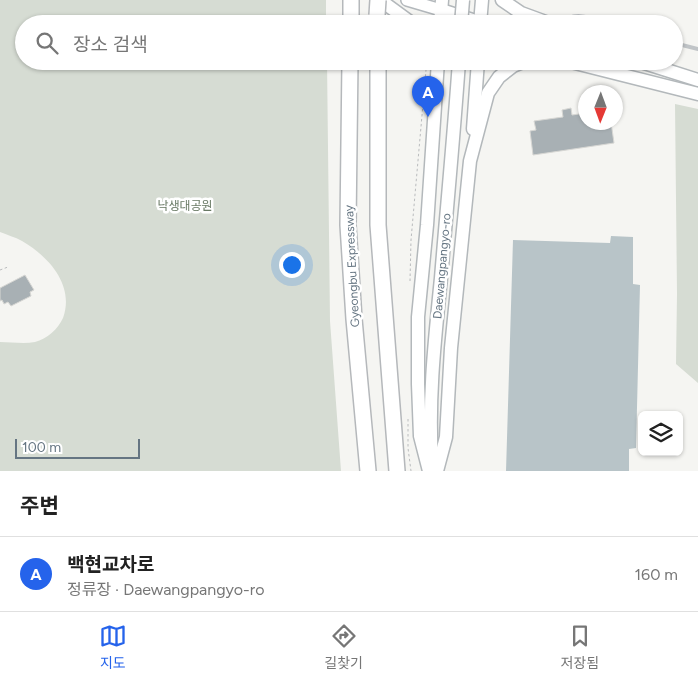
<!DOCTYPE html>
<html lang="ko">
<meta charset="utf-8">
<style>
:root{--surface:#fff;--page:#f2f2f2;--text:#222;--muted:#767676;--line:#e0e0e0;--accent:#2563eb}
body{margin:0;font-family:Figtree,"Noto Sans KR",sans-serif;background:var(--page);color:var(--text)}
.controls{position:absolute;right:15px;bottom:15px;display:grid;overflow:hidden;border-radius:8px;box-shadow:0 1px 4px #0004}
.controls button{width:45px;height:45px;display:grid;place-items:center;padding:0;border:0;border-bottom:1px solid var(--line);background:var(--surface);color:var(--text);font:25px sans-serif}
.compass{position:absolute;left:578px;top:85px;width:45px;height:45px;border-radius:50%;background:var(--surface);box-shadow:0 1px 4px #0004;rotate:181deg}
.scale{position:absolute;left:15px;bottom:12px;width:125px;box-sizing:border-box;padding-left:5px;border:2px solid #657582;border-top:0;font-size:14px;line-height:18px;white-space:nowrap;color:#657582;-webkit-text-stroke:4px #fff;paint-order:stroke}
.you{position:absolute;left:291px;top:264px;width:18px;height:18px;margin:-12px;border:4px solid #fff;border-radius:50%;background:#1a73e8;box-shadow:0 0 0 8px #1a73e833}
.badge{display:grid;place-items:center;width:32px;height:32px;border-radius:50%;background:var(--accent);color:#fff;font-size:16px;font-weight:700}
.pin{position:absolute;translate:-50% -41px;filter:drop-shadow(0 1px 2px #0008)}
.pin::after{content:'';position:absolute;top:26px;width:18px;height:15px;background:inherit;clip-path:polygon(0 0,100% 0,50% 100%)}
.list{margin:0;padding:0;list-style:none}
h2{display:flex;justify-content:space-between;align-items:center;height:65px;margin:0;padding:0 20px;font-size:21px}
h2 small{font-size:16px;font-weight:400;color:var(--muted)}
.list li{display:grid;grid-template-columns:32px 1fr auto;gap:15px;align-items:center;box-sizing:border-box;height:75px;padding:0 20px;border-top:1px solid var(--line)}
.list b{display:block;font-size:19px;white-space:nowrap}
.list p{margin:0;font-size:16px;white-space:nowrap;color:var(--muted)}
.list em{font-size:16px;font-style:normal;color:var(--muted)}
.icon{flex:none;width:28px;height:28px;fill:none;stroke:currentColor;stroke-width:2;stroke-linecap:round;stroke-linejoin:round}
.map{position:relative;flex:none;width:698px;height:471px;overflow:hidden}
.search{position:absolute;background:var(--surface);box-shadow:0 1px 4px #0004;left:15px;right:15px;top:15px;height:55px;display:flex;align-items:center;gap:12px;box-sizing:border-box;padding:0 18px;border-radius:28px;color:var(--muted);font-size:19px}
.sheet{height:140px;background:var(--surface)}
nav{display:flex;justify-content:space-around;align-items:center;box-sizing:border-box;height:70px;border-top:1px solid var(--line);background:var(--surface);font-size:14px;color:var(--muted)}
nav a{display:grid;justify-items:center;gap:2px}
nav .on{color:var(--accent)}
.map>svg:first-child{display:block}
</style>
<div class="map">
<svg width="698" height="471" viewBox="0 0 698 471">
<rect width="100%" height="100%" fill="#f5f5f2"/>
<g fill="#d6dcd3">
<path d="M0,0H326V24H24V61H327L330,321L341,471H0V342C11,342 24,344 35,342C47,339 58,329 63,318C75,285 48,256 22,241C15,237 7,235 0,232Z"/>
<polygon points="675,104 698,109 698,383 676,364 677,294"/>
</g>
<polygon fill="#b8c4c8" points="611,236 633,237 633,284 640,285 636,448 629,449 629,471 506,471 513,240 610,243"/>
<g fill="#a8b0b4" stroke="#d7d7d4">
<polygon points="571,108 572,115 586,113 586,122 611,122 614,143 533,155 530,131 536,130 534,121 563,117 562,110"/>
<polygon points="25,275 34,290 30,292 31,296 11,306 8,302 4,304 2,300 0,301 0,288"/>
</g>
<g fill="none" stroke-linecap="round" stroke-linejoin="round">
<g stroke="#b3b8bc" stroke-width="14">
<polyline id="secondary" points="407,0 441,10"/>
</g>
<g stroke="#b3b8bb" stroke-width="15">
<g id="primary">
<polyline points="378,0 387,5 413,24"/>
<polyline points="502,0 521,13 551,24"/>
<polyline points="441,10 485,24"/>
<polyline points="440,24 442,0"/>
<polyline points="480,24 482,0"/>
<polyline points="567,61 698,94"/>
<polyline points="638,61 698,80"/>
<polyline points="473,129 478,61"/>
<path d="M432,460C428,399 435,338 441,278C447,205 454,134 459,61"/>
<polyline points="429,471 420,436 418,384 418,317 427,225 438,61"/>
<polyline points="437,471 446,437 451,348 470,161 488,93 499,77 513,66 525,61"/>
</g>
</g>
<g stroke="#b5b8bb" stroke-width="18">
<g id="motorway">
<polyline points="351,24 351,0"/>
<polyline points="350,61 348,225 354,319 368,471"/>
<polyline points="378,61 378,225 397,471"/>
</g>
</g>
<g stroke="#babcbe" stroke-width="1" stroke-dasharray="2.5 2.5" stroke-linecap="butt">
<polyline points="0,270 8,267"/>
<polyline points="410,281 411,240 426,70 423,61"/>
<polyline points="408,419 408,448 411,471"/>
</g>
<g stroke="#c0c4c7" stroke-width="4">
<path d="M561,24C574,9 593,19 609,24"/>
<polyline points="674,43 698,49"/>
</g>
<use href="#secondary" stroke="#fff" stroke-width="11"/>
<use href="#primary" stroke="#fff" stroke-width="12"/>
<use href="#motorway" stroke="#fff" stroke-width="15"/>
<g stroke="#b3b8bb" stroke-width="15" stroke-linecap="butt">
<polyline id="primary-bridge" points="461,24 463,0"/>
</g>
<g stroke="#b5b8bb" stroke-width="18" stroke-linecap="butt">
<polyline id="motorway-bridge" points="377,15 378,0"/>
</g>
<use href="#primary-bridge" stroke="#fff" stroke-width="12"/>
<use href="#motorway-bridge" stroke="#fff" stroke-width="15"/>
</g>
<g text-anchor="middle" stroke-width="5" stroke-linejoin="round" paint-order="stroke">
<g font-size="12" fill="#687964" stroke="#fff">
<text x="185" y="210">낙생대공원</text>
</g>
<g font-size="12" fill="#657582" stroke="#fff">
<text transform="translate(352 266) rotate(-93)" y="4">Gyeongbu Expressway</text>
<text transform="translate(442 266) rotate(-85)" y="4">Daewangpangyo-ro</text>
</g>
</g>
</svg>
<div class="controls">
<button><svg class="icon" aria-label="layers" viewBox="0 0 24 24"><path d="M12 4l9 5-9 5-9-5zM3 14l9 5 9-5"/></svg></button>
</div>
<svg class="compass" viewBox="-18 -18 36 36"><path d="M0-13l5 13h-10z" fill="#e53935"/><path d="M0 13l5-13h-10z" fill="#767676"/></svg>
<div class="scale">100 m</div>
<div class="you"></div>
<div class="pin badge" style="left:428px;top:117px">A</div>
<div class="search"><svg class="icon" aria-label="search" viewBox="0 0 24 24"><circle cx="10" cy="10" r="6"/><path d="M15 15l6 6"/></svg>장소 검색</div>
</div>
<section class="sheet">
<h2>주변<small></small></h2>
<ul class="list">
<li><span class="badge">A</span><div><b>백현교차로</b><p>정류장 · Daewangpangyo-ro</p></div><em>160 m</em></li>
</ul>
</section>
<nav>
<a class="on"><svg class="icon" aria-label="map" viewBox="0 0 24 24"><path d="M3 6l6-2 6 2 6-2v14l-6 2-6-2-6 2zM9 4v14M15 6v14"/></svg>지도</a>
<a><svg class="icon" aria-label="directions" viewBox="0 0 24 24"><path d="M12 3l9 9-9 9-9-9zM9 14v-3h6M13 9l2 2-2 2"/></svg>길찾기</a>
<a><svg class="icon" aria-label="saved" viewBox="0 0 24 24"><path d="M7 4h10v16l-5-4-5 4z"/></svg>저장됨</a>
</nav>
